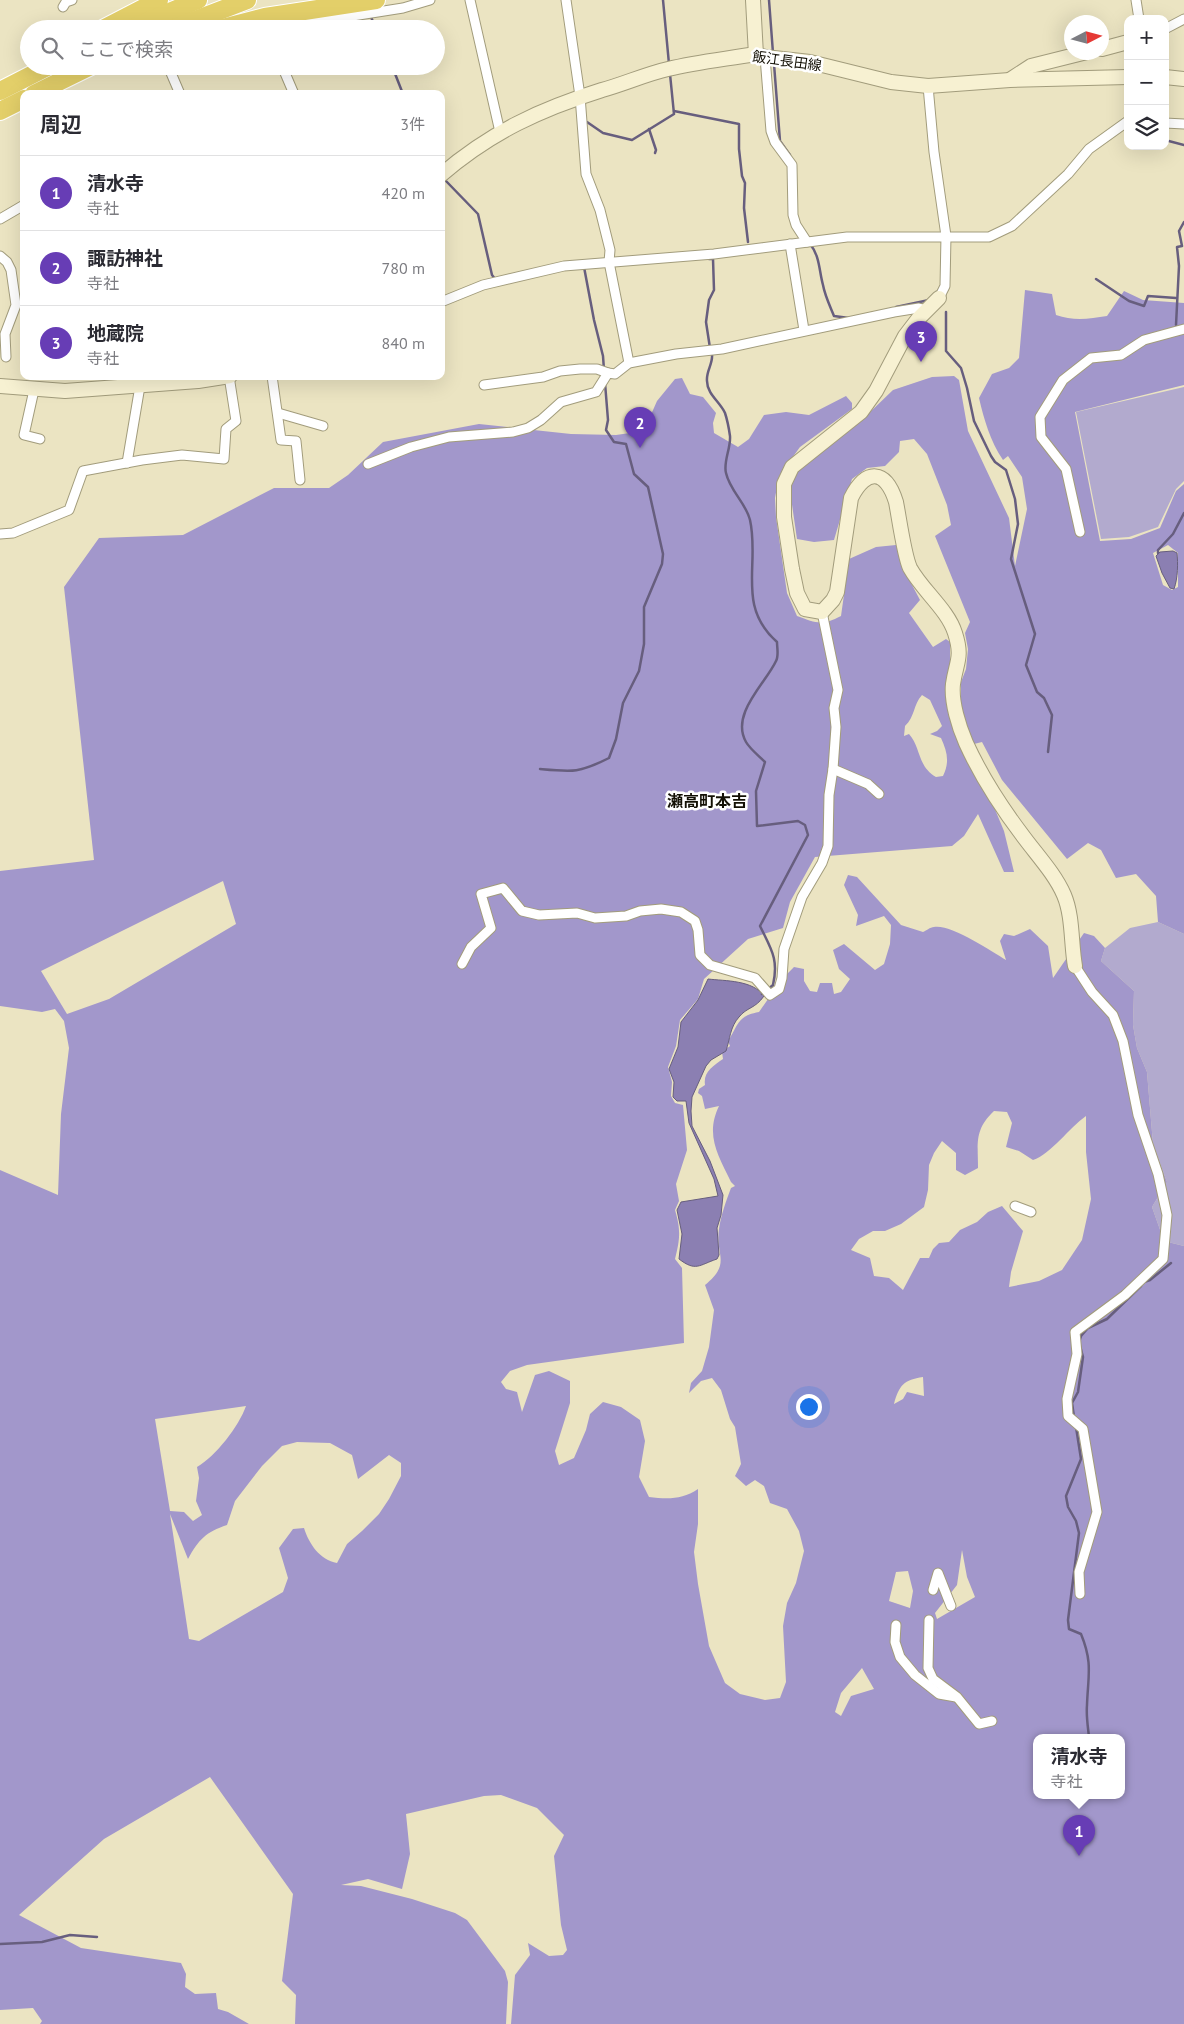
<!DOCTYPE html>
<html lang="ja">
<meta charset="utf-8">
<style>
:root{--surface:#fff;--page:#f2f2f3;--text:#2b2b33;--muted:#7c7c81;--line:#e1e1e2;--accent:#673db5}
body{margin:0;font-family:"PT Sans","Noto Sans JP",sans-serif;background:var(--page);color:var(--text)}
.controls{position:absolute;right:15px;top:15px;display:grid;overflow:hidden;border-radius:10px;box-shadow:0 5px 20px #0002}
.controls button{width:45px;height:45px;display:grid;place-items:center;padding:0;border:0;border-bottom:1px solid var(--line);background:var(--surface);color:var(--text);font:25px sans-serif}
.compass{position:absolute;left:1064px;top:15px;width:45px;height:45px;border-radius:50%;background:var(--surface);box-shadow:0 5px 20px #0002;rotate:84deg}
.you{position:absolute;left:808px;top:1406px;width:18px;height:18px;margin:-12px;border:4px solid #fff;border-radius:50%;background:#1a73e8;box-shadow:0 0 0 8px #1a73e833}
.badge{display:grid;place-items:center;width:32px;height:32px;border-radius:50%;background:var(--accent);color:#fff;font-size:16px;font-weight:700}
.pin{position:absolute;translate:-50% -41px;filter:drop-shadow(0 1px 2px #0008)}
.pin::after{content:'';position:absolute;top:26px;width:18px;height:15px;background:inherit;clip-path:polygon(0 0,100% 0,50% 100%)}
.popup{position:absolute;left:1033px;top:1734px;width:92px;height:65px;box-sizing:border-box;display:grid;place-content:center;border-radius:10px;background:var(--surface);filter:drop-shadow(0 1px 4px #0005);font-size:16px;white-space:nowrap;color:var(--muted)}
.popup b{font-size:19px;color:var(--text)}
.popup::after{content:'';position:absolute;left:50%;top:100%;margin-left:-10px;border:10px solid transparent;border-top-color:var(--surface)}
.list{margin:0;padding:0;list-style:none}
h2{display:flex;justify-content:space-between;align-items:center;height:65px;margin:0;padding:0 20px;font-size:21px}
h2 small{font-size:16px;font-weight:400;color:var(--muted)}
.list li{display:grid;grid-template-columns:32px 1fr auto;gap:15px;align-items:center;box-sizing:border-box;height:75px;padding:0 20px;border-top:1px solid var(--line)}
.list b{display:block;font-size:19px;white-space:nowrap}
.list p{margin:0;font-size:16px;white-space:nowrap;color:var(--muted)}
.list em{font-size:16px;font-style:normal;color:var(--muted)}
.icon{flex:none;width:28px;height:28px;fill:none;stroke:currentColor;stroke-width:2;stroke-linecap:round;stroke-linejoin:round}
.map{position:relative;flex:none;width:1184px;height:2024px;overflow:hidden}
.search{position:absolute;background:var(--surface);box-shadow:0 5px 20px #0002;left:20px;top:20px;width:425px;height:55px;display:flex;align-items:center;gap:12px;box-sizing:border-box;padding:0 18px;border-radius:28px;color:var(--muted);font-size:19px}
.panel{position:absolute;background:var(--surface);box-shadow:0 5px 20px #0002;left:20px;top:90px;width:425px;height:290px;border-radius:10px}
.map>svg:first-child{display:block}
</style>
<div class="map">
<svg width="1184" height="2024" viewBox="0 0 1184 2024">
<rect width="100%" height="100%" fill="#ebe4c2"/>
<g fill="#b2aace">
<polygon points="1184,387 1184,481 1176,489 1158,527 1129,537 1101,539 1076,412"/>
<polygon points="1158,922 1184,934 1184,1246 1164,1241 1152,1207 1167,1182 1153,1144 1147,1072 1137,1048 1133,1025 1134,991 1101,961 1105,948 1130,928"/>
</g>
<g fill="#a297cb" fill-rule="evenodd">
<path d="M1025,290L1052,294L1056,315C1073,321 1089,319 1107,316L1124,291L1143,300L1184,303V385L1075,412L1100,541L1131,539L1160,528L1176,491L1184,484V934L1158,922L1156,896L1136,874L1116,878L1101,850L1088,843L1067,859L1002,780L982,742L974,744L961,711V682L966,669L968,649L965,633L970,622L935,536L951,525L947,505L927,454L914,439L900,441L899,452L885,466L867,468L852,479L834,540L814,542L797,539L789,484L799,468L867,415L893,390L932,377L954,376L959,380L968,431L1009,518L1015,566L1027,509L1022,477L1008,456L1003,460C990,441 984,419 979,398L992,374L1009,368L1019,358ZM1168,545L1178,553V587L1172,590L1163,585L1153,553Z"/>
<path d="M682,378L690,394L703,397L716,413L713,423L714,433L738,447L749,439L764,415L786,412L809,415L846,396L852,403V409L800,447L779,476L775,498L776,517L787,593L797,616C816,623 822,626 841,616L849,559L876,547L896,545L902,566L920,600L909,613L933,647L946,639L950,642V670L947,694L1004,831L1014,872H1004L978,814L964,836L952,846L815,857L790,902L783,928L748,939L704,979L698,999L680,1020L676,1046L668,1067L672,1082L671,1096L675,1103L683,1105L687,1150L676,1184L679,1201L675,1210C681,1230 680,1239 675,1259L682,1268L684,1343L527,1365L510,1371L501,1382L506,1389L517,1392L522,1412L535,1375L549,1371L570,1381V1403L555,1451L559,1465L574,1458L586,1430L590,1414L603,1402L621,1407L640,1420L645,1441L639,1477L649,1497C667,1499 682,1500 698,1489V1524L694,1552L698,1584L709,1646L725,1683L740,1694L765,1700L780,1698L786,1682L783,1626L787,1603L796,1583L804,1551L799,1531L787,1509L770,1503L764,1486L755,1480L746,1486L735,1476L741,1464L735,1427L730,1419L721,1390L712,1378L701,1381L689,1393L691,1383L702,1371L709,1347L714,1310L705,1285C732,1263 715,1255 719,1229C721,1215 726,1201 731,1188L735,1186L731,1182C718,1155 705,1135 719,1106L705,1109L702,1096L698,1093L699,1089L705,1085C703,1072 713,1066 723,1059L722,1052L730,1046L728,1041C739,1024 737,1016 759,1012L782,979L794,967L804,969V981L810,991L817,992L820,983H832L834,994L841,992L850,979L839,969L833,950L844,944L875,970L884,964L890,944L891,925L884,916L856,926L858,915L844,885L848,875L857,877L901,925L923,932C926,931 930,927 934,927C951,924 991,951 1006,960L1000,941L1004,934L1014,936L1030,929L1048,946L1053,978L1084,933L1094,936L1105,948L1101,961L1134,991L1133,1025L1137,1048L1147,1072L1153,1144L1167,1182L1152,1207L1164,1241L1184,1246V2024H511L515,1975L530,1955L528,1943L549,1956L563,1955L567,1950L561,1925L554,1856L564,1835L537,1808L501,1795L484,1796L406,1814L410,1854L402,1889L368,1879L341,1885L361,1886L412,1899L455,1913L467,1920L505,1971L508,1982L506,2024H295L296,1995L282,1981L293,1894L210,1777L104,1839L19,1915L81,1948L181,1963L186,1974L185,1987L195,1994L216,1993L218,2009L228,2012L249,2024H40L42,2021L33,2008L0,2010V1170L58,1195L61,1114L69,1048L64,1021L55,1009L42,1012L0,1006V871L94,860L64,587L99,538L183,535L274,488H329L348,475L383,442L479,424L571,434L616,435L637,432L646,426L657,401L675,379ZM922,695L930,700L942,726L937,731L930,734L941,738C947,751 950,762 943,776L936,777C917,766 921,747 909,734L904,736L905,726C915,717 913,705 922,695ZM223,881L236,924L109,999L67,1014L41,971ZM994,1111L1007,1112L1012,1123L1006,1147L1019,1151L1033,1160C1051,1154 1069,1128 1086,1116V1152L1091,1199L1082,1240L1062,1270L1039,1281L1009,1287L1011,1272L1023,1231L1002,1206L988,1212L977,1222L960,1230L949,1242L939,1243L933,1249L929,1258H920L903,1290L889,1278L874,1276L870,1258L851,1250L859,1239L873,1231H885L901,1224L924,1207L928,1190L929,1165L934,1153L942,1141L956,1153V1170L965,1175L978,1168C978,1143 974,1130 994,1111ZM923,1377L924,1396L907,1392L903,1399L894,1404C899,1385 904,1380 923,1377ZM246,1406C239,1426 216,1456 197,1467L199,1478L196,1501L202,1515L193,1521L184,1512L170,1511L155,1419ZM297,1442L330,1443L352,1455L358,1479L389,1455L401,1463V1476L389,1499L379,1514L362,1531L347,1544L337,1563C320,1560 309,1544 304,1528L293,1529L279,1548L288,1578L283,1592L199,1641L189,1639L170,1514L188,1559C199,1539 206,1532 227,1525L235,1501L262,1466L282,1446ZM962,1550L967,1577L975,1597L937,1619L935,1613L957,1585ZM908,1571L913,1591L910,1608L889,1601L896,1572ZM862,1668L874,1689L851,1696L841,1716L835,1712L841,1693ZM1036,1737H1122V1795H1036Z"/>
</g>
<g fill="#8b7fb2" stroke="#675e7e">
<path d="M1173,551L1177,553C1178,563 1178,578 1174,589L1170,588L1162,573L1156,556L1160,552Z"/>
<path d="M708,979C725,981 753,980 764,996C755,1009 747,1007 739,1017C730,1027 730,1039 726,1051L711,1060L706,1066L692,1097L691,1111L692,1126L710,1161L723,1195L721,1215L717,1228L719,1255L717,1259C699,1265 696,1272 679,1259L682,1234L677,1210L681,1202L718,1196L714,1179L689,1123L686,1101H677L673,1097L674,1082L669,1069L678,1047L681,1022L698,1000Z"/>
</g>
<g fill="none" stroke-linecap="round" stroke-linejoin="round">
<g stroke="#675e7e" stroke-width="2.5">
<polyline points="663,0 669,64"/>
<polyline points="769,0 773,53"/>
<polyline points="371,17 376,29"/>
<polyline points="324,26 353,20"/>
<polyline points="774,64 780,141 790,155"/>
<polyline points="392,66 403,94"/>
<polyline points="674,111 739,124 739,149 742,176 745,183 744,208 748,242"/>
<polyline points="587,122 603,133 632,140 674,114 670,74"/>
<polyline points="649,129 656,150 655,153"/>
<polyline points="1165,140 1184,145"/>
<polyline points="445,180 478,214 492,275 496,280"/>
<path d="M810,244C820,256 819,271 823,285C825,296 830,306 834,316L849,318"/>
<polyline points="709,259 713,259 714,290 709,300 706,322 710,348"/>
<polyline points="584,267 594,320 603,356 604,370"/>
<polyline points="1096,279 1129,301 1144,306 1148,296 1176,298"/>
<polyline points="896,307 929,300"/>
<polyline points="946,312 946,351 961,368 967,388 974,421 991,456 995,462 1006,470 1015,499 1018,524 1011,559 1035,634 1026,665 1037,692 1044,698 1052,715 1048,752"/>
<polyline points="1176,325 1179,266 1177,247 1182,246 1179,231 1184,222"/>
<path d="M712,355C713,364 706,371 707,381C707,394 720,402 725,413C727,419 729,429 730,436C731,448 723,462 726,473C730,491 746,503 750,520C760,564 736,606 777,642C777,648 779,656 776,661C766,683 730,714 746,742C750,749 759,756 765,762L756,791L757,826L798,821L805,825L808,835L760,926C771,949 779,959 773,985L762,994"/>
<polyline points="1158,553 1158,550 1173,534 1184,513"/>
<path d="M540,769C573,772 579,773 609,758L616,739L623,703L639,671L644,644V607L662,564L663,554L648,487L634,474L626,444L614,442L606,430L608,420L605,383"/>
<polyline points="1144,1282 1150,1280 1171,1263"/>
<polyline points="1074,1417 1072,1403 1078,1392 1083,1357 1079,1342 1081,1336 1088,1328 1107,1319 1141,1286"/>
<path d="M1076,1427L1081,1459L1066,1496L1068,1507L1076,1521L1079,1533L1068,1620L1069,1629L1081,1634C1093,1663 1088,1676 1087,1705C1086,1716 1088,1727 1089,1737"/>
<polyline points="0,1944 42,1942 70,1935 97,1937"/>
</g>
<g stroke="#a29c7c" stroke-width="11">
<g id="street">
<polyline points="470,0 500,132"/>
<polyline points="566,0 580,96 586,174 600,210 610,250 609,262 629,363"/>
<polyline points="1136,0 1139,19"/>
<polyline points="63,7 66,2 72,0"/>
<polyline points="270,29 403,8 430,0"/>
<polyline points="1165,29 1184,19"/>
<polyline points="765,57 771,131 775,142 792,165 793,215 796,225 807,242"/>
<polyline points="168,66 180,94"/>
<polyline points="282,66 294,94"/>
<polyline points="928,86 934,152 946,236 945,286 939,298"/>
<polyline points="1165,123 1184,124"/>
<polyline points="0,219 24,205"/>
<polyline points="790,244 804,330"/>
<polyline points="0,256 7,262 11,270 16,305 5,334 6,357"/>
<polyline points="441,302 483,285 564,266 714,254 847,237 989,237 1012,226 1068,174 1089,149 1128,121"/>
<polyline points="272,376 281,440 296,441 300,480"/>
<polyline points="484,385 543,377 560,371 580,369 597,369 608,373"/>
<polyline points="34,390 24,435 40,439"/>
<polyline points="278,413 323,426"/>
<polyline points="127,463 140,386"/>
<polyline points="368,464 411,447 449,437 513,432 528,428 541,420 561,402 596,392 608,373 615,374 629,363 676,354 722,349 894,312 919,308 927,310"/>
<polyline points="1080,532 1066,469 1041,437 1040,417 1063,380 1091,358 1121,355 1144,340 1184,329"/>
<polyline points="0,534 13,533 69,510 83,471 142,460 182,455 224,459 226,429 236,421 229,376"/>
<polyline points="833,769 868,784 879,794"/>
<polyline points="462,964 471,947 491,928 481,894 503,888 522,911 539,915 577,913 595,918 626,916 640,911 661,909 681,912 695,921 698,930 700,955 710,965 755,978 770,995 779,989 782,978 784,949 802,897 822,863 828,846 829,795 833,769 836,727 834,708 838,690 822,612"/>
<polyline points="1075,966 1092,992 1113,1015 1123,1041 1138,1115 1158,1174 1167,1215 1163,1259 1125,1295 1075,1332 1077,1354 1067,1399 1068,1416 1083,1429 1097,1512 1079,1572 1080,1594"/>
<polyline points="1015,1206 1031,1212"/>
<polyline points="933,1590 938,1573 951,1606"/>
<polyline points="929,1620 928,1668 933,1679 957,1697 979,1724 992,1721"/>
<polyline points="896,1625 895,1642 900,1657 915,1675 939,1694 956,1697"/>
</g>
</g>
<g stroke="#a29c7c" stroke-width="16">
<g id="secondary">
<polyline points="753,0 756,55"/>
<polyline points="1102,49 1128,42"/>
<polyline points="1165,77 1184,79"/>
<polyline points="1011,79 1031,66 1087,52"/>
<path d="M441,175C491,132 541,109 602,90C624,84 646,74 668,69C696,62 726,59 755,54L765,57L810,62L891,82L928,86L1010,80L1128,77"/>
<path d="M939,298L918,319L905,336L876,391L861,412L792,467L784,484V517L792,569L797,593L805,609L822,612L833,600L837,592L851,498C866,468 886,469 896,502C899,517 904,555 910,568C922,590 948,610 955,633C963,658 956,662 953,684C951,702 959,727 966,743C981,776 1001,807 1023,836C1037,855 1055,874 1064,895C1073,916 1071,944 1075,966"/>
<polyline points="0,386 65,391 198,381 230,376"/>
</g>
</g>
<g stroke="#fff" stroke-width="20">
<g id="highway">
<polyline points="103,29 159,0"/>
<polyline points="129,29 198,0"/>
<polyline points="172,29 247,0"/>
<polyline points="219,29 265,17 376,0"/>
<polyline points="0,91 49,66"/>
<polyline points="34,94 91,66"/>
<polyline points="0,111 24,99"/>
</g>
</g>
<use href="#street" stroke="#fff" stroke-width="9"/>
<use href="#secondary" stroke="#f7f1d2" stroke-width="14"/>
<use href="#highway" stroke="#e3cf69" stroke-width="18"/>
</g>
<g text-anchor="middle" stroke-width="5" stroke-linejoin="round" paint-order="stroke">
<g font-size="14" fill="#131005" stroke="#fff">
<text transform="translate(787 61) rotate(8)" y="5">飯江長田線</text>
</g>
<g font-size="16" font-weight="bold" fill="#131005" stroke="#fff">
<text x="707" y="807">瀬高町本吉</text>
</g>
</g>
</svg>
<div class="controls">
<button>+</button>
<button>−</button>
<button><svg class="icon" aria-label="layers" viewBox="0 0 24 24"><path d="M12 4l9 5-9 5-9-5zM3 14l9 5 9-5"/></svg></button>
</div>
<svg class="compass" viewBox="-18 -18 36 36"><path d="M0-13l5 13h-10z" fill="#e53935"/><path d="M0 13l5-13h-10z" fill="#7c7c81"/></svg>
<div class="you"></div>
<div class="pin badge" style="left:1079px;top:1856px">1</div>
<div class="popup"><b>清水寺</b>寺社</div>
<div class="pin badge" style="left:640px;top:448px">2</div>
<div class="pin badge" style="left:921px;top:362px">3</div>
<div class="search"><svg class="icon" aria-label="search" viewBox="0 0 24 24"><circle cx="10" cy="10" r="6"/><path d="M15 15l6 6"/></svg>ここで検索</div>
<section class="panel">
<h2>周辺<small>3件</small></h2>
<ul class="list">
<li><span class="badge">1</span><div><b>清水寺</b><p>寺社</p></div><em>420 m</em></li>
<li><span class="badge">2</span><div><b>諏訪神社</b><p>寺社</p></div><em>780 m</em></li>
<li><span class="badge">3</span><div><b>地蔵院</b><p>寺社</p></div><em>840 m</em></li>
</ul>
</section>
</div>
